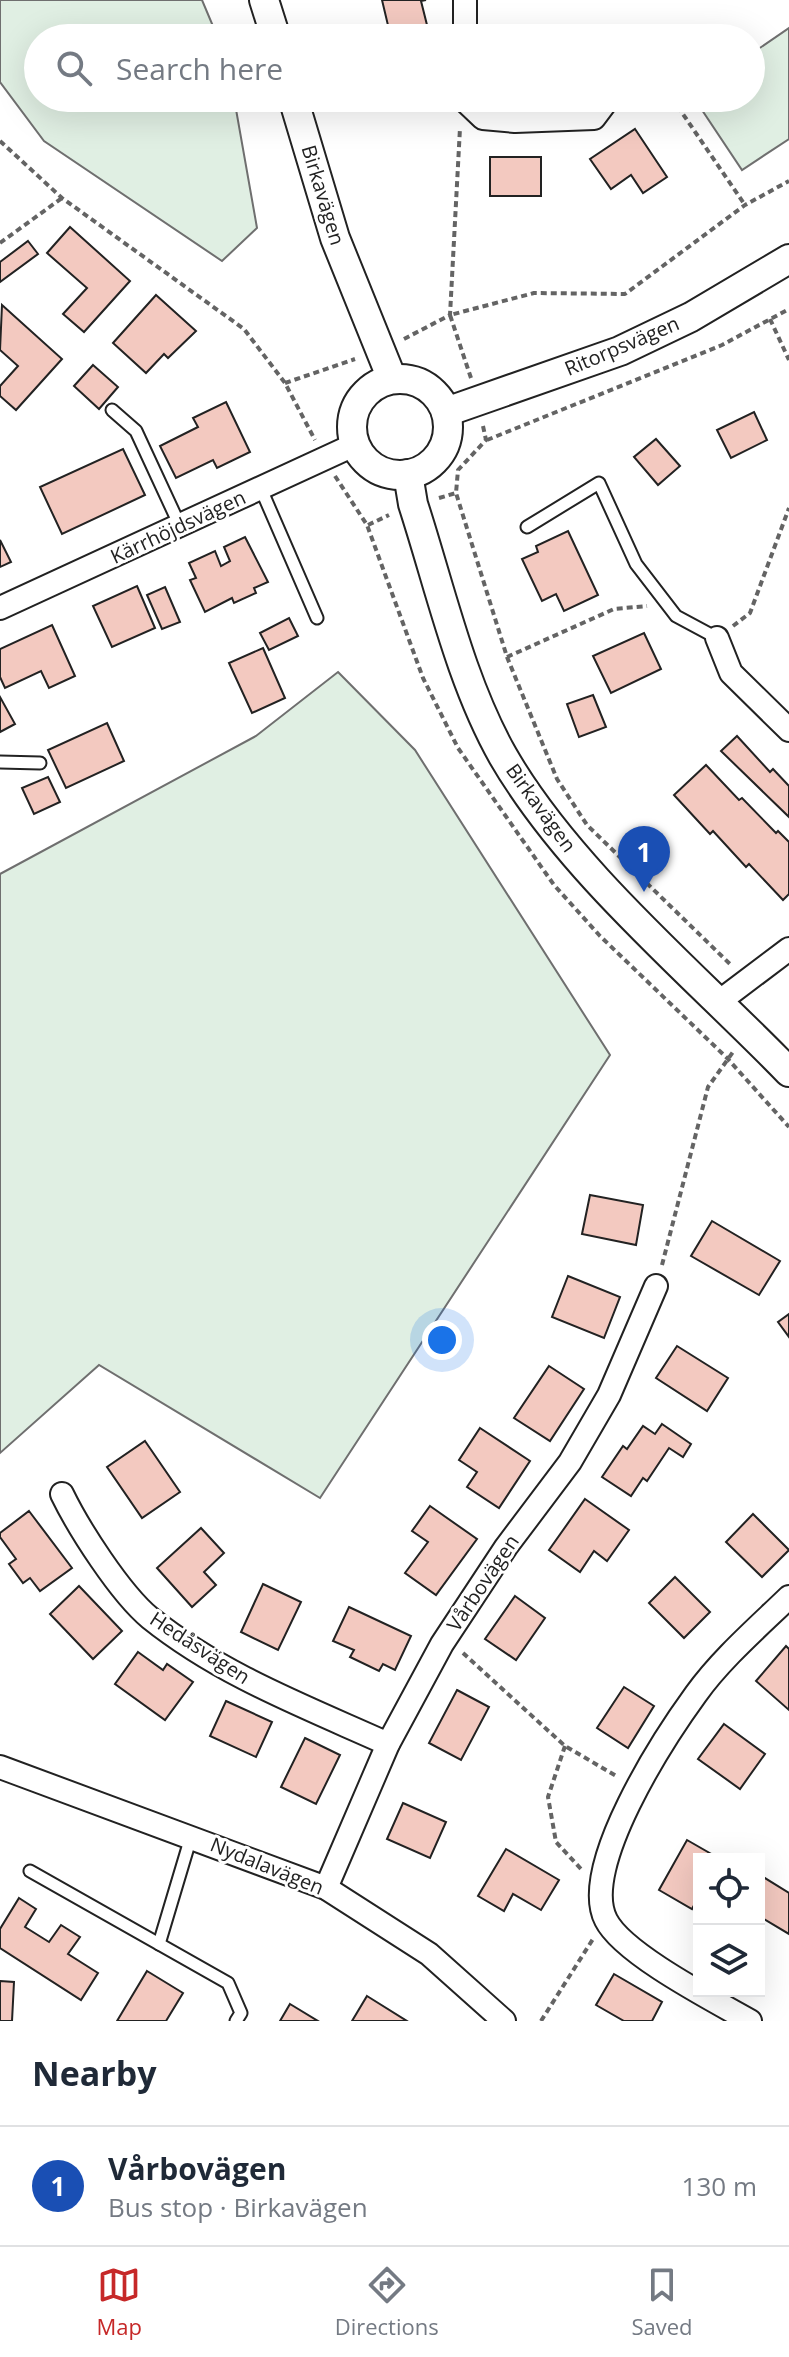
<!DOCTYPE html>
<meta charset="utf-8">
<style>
:root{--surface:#fff;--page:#f6f6f7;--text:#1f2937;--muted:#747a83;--line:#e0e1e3;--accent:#c62828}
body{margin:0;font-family:"Open Sans",sans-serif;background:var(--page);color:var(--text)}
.controls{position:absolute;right:24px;bottom:24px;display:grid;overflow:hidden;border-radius:0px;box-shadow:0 8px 32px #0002}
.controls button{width:72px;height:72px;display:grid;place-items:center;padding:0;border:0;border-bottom:2px solid var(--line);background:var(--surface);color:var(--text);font:40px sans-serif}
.you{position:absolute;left:442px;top:1340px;width:28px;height:28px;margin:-20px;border:6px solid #fff;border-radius:50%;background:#1a73e8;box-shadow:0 0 0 12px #1a73e833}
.badge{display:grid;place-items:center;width:52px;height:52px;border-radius:50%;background:var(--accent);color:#fff;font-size:26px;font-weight:700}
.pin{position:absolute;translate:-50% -66px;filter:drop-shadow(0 2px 4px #0008)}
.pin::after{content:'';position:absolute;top:42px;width:28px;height:24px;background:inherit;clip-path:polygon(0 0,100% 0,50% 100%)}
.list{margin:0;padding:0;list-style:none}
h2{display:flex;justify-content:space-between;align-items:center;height:104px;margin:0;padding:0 32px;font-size:34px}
h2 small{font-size:26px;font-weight:400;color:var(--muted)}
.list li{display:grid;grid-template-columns:52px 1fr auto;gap:24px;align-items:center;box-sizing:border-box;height:120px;padding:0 32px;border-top:2px solid var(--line)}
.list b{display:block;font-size:30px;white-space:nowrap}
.list p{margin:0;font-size:26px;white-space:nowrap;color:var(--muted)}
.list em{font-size:26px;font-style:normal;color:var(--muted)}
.icon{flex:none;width:44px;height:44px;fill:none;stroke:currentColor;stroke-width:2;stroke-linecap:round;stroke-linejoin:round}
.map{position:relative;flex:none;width:789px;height:2021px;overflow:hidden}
.search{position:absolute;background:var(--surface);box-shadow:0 8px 32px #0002;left:24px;right:24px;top:24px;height:88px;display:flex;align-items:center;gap:20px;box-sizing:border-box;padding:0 28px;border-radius:44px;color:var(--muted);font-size:30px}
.sheet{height:224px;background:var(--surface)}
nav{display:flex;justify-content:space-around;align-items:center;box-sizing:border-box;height:112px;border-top:2px solid var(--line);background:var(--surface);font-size:22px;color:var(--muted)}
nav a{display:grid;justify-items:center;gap:4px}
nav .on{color:var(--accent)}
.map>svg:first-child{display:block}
</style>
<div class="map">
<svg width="789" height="2021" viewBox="0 0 789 2021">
<rect width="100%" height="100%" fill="#fff"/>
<g fill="#e0efe3" stroke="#6f6f6f" stroke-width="2">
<polygon points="0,0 202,0 218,38 38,38 38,98 234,98 257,228 222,261 44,141 0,82"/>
<polygon points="789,28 789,139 742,170 694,98 751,98 751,54"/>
<polygon points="338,672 415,750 610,1055 320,1498 99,1365 0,1453 0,874 256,736"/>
</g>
<g fill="#f3c9c0" stroke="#222" stroke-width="2">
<polygon points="382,0 426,0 421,1 429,33 391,38"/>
<polygon points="635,129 667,177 643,193 631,175 611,189 590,159"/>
<rect x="490" y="157" width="51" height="39"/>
<polygon points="70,227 130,281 84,332 63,314 87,288 47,253"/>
<polygon points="28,241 38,254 0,282 0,262"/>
<polygon points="156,295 196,331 168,358 164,354 146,373 113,343"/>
<polygon points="2,305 62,359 16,410 0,396 0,386 18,366 0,350"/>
<polygon points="93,365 118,387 99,409 74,386"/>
<polygon points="226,402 250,452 217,468 213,460 176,478 160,446 198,427 193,418"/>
<polygon points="754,412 767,440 731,458 717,430"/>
<polygon points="656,439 680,466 658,485 634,457"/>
<polygon points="123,449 145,495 62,534 40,487"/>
<polygon points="568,531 598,595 564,611 556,594 542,601 522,559 538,552 536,546"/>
<polygon points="245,537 268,582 254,588 256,593 234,603 232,598 205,612 190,580 196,578 189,563 215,551 221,566 230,561 224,547"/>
<polygon points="0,540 11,562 0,567"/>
<polygon points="137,586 155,628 112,647 93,606"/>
<polygon points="165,587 180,622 162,629 147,595"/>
<polygon points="289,618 298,636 269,650 260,633"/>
<polygon points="52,625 75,676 49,688 41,671 5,688 0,677 0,649"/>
<polygon points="644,633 661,669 611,693 593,656"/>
<polygon points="263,648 285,698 252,713 229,663"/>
<polygon points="593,695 606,727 579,737 567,704"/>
<polygon points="0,697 15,724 0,732"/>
<polygon points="107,723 124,761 66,788 48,750"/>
<polygon points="737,736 770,772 773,769 789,786 789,817 721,751"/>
<polygon points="706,765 739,800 742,798 776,833 778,831 789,842 789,894 783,900 749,864 746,867 713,831 710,834 674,795"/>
<polygon points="48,777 60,802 34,814 22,788"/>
<polygon points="590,1195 643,1205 636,1245 582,1234"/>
<polygon points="712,1221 780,1261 759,1295 691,1256"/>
<polygon points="568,1276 620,1297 604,1338 552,1317"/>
<polygon points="789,1314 789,1337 778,1322"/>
<polygon points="677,1346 728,1378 707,1411 656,1378"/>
<polygon points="549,1366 584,1389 550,1441 514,1418"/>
<polygon points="662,1424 691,1444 683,1457 669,1448 647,1481 643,1478 631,1496 602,1477 623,1446 627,1449 643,1426 655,1434"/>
<polygon points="480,1428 530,1461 499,1508 467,1487 477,1472 459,1460"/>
<polygon points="145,1441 180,1492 142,1518 107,1467"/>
<polygon points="585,1499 629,1530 607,1561 594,1551 580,1572 549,1550"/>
<polygon points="430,1506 477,1539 436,1595 405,1573 428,1542 412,1531"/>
<polygon points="29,1511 72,1568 40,1591 30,1578 23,1583 9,1564 16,1559 0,1537 0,1533"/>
<polygon points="753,1514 789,1550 762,1577 726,1542"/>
<polygon points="201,1528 224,1553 204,1572 216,1585 192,1607 157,1568"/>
<polygon points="675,1577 710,1612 684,1638 649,1603"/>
<polygon points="263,1584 301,1602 278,1650 241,1632"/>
<polygon points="79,1586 122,1631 93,1659 50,1614"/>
<polygon points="515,1596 545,1618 516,1660 485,1639"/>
<polygon points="349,1607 411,1636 395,1670 383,1664 379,1671 350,1657 354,1650 333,1641"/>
<polygon points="786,1646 789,1649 789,1710 756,1681"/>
<polygon points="138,1652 163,1670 167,1664 193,1682 165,1720 115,1684"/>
<polygon points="624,1687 654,1706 628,1748 597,1728"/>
<polygon points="457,1690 489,1707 461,1760 429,1743"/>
<polygon points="226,1701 272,1722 256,1757 210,1736"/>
<polygon points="724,1724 765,1754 740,1789 698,1759"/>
<polygon points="305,1738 340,1755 316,1804 281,1787"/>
<polygon points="403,1803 446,1822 430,1858 387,1839"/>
<polygon points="687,1840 720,1859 699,1859 699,1896 692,1909 659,1890"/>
<polygon points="506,1849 559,1880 541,1910 513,1894 504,1911 478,1896"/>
<polygon points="760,1875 789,1893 789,1934 759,1916"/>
<polygon points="19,1898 36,1909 25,1927 49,1942 61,1925 80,1937 68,1954 98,1973 81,2000 0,1948 0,1929"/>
<polygon points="147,1971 183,1993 166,2021 117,2021"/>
<polygon points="614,1974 662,2002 652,2021 624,2021 596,2005"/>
<polygon points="0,1981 14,1982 12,2021 0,2021"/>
<polygon points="367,1996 407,2021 352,2021"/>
<polygon points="290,2004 318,2021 280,2021"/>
</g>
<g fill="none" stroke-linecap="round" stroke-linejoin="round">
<g stroke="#222" stroke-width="15">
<g id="service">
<polyline points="112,410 136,431 180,526"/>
<polyline points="261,489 317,618"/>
<polyline points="527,527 599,483 636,564 676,616 717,638"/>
<polyline points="0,762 40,763"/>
<polyline points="30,1871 228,1983 241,2013 236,2021"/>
<polyline points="159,1944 191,1837"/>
</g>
</g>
<g stroke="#222" stroke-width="26">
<g id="minor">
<polyline points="465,0 465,38"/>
<polyline points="462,98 483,118 515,121 594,118 609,98"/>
<polyline points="0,608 356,444"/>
<polyline points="717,638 731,673 789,730"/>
<polyline points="720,1001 789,949"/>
<path d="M62,1494C79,1529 120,1593 150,1618C221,1675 306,1707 388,1744"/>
<polyline points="0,1767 326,1888 429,1954 504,2021"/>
<polyline points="326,1888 388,1744 442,1644 506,1547 570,1462 609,1395 656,1286"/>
<path d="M750,2021C715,2001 623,1954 606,1920C579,1868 664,1738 696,1694C721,1659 758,1627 789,1597"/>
</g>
</g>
<g stroke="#222" stroke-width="32">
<g id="tertiary">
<polyline points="264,0 276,38"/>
<polyline points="293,98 335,238 392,379"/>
<circle cx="400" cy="427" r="48"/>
<polyline points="446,412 620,351 691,317 789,259"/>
<path d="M408,474L413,504C440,587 460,680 503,756C570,872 695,975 789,1072"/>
</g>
</g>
<g stroke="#646464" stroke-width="4" stroke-dasharray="6 4" stroke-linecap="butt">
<polyline points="672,98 745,205"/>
<polyline points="0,141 62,198 244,329 285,383 315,440"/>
<polyline points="0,243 62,198"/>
<polyline points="770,319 789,360"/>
<polyline points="404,339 450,315 460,128"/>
<polyline points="471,378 450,315 534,293 625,294 745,205 789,181"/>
<polyline points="285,383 355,359"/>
<polyline points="483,426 486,440 458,470 456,493 507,657 557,779 587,825 732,966"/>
<polyline points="487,440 722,345 789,309"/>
<polyline points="335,476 367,525 423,678 458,748 554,885 600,936 727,1058 789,1127"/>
<polyline points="439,498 456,493"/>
<polyline points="368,525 389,515"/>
<polyline points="733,626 750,613 789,508"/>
<polyline points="507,657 614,609 647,606"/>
<polyline points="662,1265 708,1087 733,1052"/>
<polyline points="463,1653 565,1746 618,1777"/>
<polyline points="565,1746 548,1797 556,1842 582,1870"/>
<polyline points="541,2021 593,1939"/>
</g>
<use href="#service" stroke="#fff" stroke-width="11"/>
<use href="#minor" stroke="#fff" stroke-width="22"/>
<use href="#tertiary" stroke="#fff" stroke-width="28"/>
</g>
<g text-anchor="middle" stroke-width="6" stroke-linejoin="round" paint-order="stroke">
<g font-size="20" fill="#222" stroke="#fff">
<text transform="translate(323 195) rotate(73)" y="7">Birkavägen</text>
<text transform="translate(622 346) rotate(-23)" y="7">Ritorpsvägen</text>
<text transform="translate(178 527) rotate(-25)" y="7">Kärrhöjdsvägen</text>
<text transform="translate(541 808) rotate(54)" y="7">Birkavägen</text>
<text transform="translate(483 1583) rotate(-56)" y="7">Vårbovägen</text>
<text transform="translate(200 1648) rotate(33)" y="7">Hedåsvägen</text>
<text transform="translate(267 1866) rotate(22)" y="7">Nydalavägen</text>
</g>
</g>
</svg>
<div class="controls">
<button><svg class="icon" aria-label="locate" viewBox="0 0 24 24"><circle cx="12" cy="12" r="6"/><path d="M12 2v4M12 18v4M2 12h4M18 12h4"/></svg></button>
<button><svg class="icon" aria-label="layers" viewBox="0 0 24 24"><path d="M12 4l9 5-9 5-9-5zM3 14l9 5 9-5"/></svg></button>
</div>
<div class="you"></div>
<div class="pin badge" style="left:644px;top:892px;background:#1a4fb4">1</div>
<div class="search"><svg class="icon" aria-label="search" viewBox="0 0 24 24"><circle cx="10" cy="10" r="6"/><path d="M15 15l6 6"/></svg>Search here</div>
</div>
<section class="sheet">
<h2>Nearby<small></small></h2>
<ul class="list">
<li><span class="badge" style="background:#1a4fb4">1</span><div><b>Vårbovägen</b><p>Bus stop · Birkavägen</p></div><em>130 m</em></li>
</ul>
</section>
<nav>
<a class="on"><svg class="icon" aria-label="map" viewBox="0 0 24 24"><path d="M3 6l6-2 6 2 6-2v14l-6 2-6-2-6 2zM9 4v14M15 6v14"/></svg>Map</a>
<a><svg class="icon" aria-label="directions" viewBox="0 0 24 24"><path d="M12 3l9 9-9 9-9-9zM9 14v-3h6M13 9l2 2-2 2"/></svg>Directions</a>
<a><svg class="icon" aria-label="saved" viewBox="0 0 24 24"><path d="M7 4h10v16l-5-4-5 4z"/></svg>Saved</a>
</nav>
